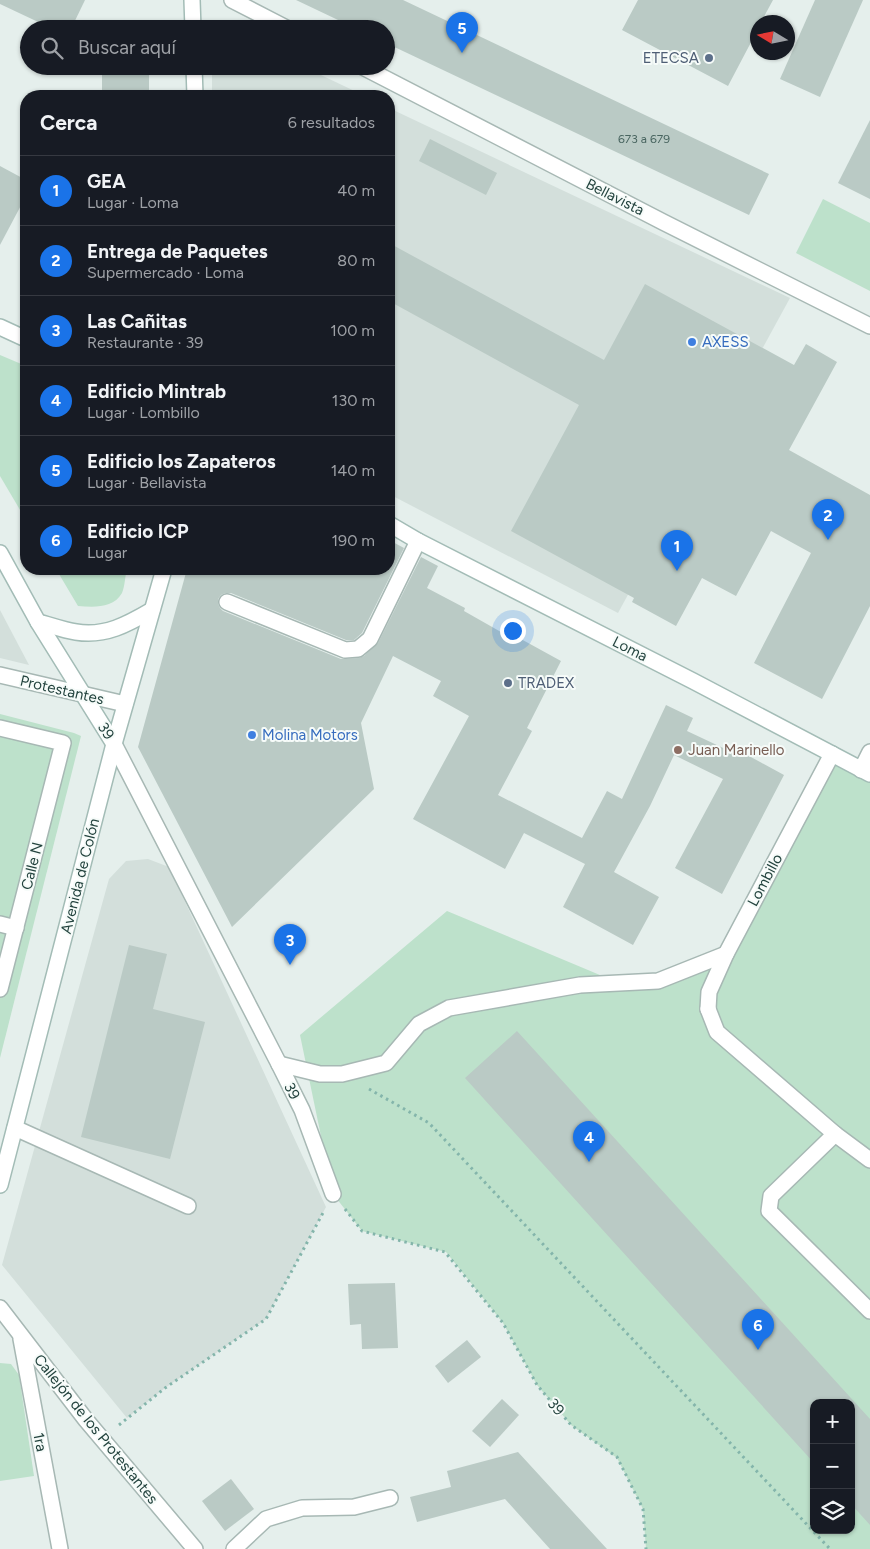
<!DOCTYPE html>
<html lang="es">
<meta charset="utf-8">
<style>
:root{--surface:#171b24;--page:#20242c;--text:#f1f3f6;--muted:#9ea1a6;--line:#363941;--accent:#1a73e8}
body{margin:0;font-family:Figtree,sans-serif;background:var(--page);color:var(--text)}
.controls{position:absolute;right:15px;bottom:15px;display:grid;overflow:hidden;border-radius:10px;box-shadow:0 1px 4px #0004}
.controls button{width:45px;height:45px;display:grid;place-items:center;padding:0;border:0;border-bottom:1px solid var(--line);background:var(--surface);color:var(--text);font:25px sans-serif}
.compass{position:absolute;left:750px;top:15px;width:45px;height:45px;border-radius:50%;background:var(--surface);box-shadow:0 1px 4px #0004;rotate:280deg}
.you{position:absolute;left:512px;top:630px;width:18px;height:18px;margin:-12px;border:4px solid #fff;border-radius:50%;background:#1a73e8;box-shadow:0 0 0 8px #1a73e833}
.badge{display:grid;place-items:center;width:32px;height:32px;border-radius:50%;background:var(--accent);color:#fff;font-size:16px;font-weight:700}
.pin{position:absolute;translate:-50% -41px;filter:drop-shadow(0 1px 2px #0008)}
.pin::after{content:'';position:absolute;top:26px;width:18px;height:15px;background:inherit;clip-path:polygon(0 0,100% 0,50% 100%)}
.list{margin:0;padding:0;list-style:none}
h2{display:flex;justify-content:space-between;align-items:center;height:65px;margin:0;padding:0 20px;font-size:21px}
h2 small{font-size:16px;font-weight:400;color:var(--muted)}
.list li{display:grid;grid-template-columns:32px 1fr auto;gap:15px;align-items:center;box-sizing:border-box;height:70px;padding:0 20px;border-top:1px solid var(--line)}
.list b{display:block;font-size:19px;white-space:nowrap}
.list p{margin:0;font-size:16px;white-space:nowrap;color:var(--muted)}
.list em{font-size:16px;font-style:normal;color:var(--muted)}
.icon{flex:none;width:28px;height:28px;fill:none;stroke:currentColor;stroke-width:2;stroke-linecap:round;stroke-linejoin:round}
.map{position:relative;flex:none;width:870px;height:1549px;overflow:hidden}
.search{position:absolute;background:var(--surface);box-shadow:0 1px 4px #0004;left:20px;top:20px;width:375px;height:55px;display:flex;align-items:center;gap:12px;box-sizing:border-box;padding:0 18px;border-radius:28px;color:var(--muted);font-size:19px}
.panel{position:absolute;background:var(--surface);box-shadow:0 1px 4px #0004;left:20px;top:90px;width:375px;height:485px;border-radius:20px}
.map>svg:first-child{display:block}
</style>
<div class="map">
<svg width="870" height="1549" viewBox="0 0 870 1549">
<rect width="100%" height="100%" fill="#e5efec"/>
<g fill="#d3dfdb">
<polygon points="212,66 302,66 365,96 212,96"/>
<polygon points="389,108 790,298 618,613 389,494"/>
<polygon points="0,610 29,665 0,658"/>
<polygon points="148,859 169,867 326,1207 266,1319 165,1388 127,1418 2,1265 109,879 126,861"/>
</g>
<g fill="#bde1cb" fill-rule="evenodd">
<polygon points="823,199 870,223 870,291 796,253"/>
<polygon points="0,355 26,366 26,520 0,476"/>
<path d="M56,569H127C125,576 125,586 122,593C113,609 93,607 78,606Z"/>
<polygon points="0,714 74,733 81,736 0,1058"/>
<path d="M832,754L870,774V1549H646L643,1509L617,1458L571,1425L537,1385L503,1323L446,1252L362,1231L333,1194L300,1035L447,911L619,983L658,981L726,954ZM814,1403H851V1530H814Z"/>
<polygon points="0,1363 11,1364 19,1375 34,1476 0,1481"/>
</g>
<g fill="#bacac5">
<polygon points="0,0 85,0 71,29 53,29 0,4"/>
<polygon points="296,0 403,0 769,174 749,215 386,43 386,29 357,29"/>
<polygon points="638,0 773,0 761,22 758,22 758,29 728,86 622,30"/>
<polygon points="815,0 863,0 820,97 780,79"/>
<rect x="102" y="66" width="47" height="30"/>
<polygon points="870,120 870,199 838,183"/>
<polygon points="430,139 497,173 486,195 419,161"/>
<polygon points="0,166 26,180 26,196 0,245"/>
<polygon points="389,243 604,360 645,284 794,365 806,344 837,362 789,450 870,495 870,606 822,699 754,663 811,553 771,531 736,596 702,578 676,626 632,602 634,598 511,531 579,405 389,301"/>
<polygon points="389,540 404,548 362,633 354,640 346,640 231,593 225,593 221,595 218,599 218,604 220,608 223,611 341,659 359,658 364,656 378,643 421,557 438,566 427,588 465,608 464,611 508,636 510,633 561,661 527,728 532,731 498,795 582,838 607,791 622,799 666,705 693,718 687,731 736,754 738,750 784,775 722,894 675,868 723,779 674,755 650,806 614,872 659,897 633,945 563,907 585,864 524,833 505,869 413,819 469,716 433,696 441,681 393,656 361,723 374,789 232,927 138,747 187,569 389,569"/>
<polygon points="129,945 167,954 153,1009 205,1022 170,1159 81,1137"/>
<polygon points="517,1031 870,1419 870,1525 851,1504 851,1403 814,1403 814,1463 465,1078"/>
<polygon points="395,1283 398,1348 362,1349 361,1324 350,1325 348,1284"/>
<polygon points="467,1340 481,1357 448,1383 435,1366"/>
<polygon points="502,1399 519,1415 490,1447 472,1431"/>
<polygon points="518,1452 607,1549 550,1549 505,1499 417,1522 410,1497 451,1487 447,1471"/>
<polygon points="231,1479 254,1509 225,1531 202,1501"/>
</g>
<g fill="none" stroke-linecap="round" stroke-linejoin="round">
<g stroke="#a7b8b4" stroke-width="18">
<g id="lane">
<polyline points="227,602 345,650 358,649 370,639 418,541"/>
<polyline points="0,728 63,743 0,989"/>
<polyline points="0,924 16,928"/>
<polyline points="708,1009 717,1032 835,1134 870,1160"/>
<polyline points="279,1064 320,1074 342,1074 386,1063 419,1024 449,1008 580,985 658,981 726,954"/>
<polyline points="15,1128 188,1206"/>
<polyline points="835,1134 771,1196 769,1211 870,1311"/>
<polyline points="234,1549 266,1519 302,1508 354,1507 390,1498"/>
</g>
</g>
<g stroke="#a7b8b4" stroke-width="18">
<g id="street">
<polyline points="232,0 288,29"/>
<polyline points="361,66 663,222 870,326"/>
<polyline points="0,675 125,704"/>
<polyline points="114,744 279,1064 302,1110 333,1194"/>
<polyline points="861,770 870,752"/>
<polyline points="708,1009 709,992 726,954 832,754"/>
<polyline points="0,1308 86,1420 195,1549"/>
<polyline points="21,1339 60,1549"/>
</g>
</g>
<g stroke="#a3bcb6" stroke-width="18">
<g id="secondary">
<polyline points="192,0 193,29"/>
<polyline points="194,66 195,96"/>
<polyline points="0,327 26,339"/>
<polyline points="389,524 418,541 693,681 870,774"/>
<polyline points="0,553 38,622 114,744"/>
<path d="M38,622C50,625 63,630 76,632C105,637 128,624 152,610"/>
<polyline points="0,1185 114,744 164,569"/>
</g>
</g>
<g stroke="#84b5ab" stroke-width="3" stroke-dasharray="2.5 4" stroke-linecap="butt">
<polyline points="369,1089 429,1123 830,1549"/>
<polyline points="345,1209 362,1231 445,1252 503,1323 537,1385 571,1425 617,1457 643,1509 646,1549"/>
<polyline points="119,1425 165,1388 266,1319 324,1211"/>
</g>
<use href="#lane" stroke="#fff" stroke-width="15"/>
<use href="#street" stroke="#fff" stroke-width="15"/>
<use href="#secondary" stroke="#fff" stroke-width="15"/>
</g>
<g fill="#5c6f8a" stroke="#f6fbf9" stroke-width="2">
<circle cx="709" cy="58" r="5"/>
<circle cx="508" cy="683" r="5"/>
</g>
<g fill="#3f7fe0" stroke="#f6fbf9" stroke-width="2">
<circle cx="692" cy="342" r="5"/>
<circle cx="252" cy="735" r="5"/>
</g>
<circle fill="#8d6e63" stroke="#f6fbf9" stroke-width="2" cx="678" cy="750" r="5"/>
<g text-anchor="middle" stroke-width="4" stroke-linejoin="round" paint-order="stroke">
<g font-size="12" fill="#496560">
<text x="644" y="143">673 a 679</text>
</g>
<g font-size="15" fill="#4e5e75" stroke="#f6fbf9" text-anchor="end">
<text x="699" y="63">ETECSA</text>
<text x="518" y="688" text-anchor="start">TRADEX</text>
</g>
<g font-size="15" fill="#23433e" stroke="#f6fbf9">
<text transform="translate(615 197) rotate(27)" y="5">Bellavista</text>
<text transform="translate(630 649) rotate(27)" y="5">Loma</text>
<text transform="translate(62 690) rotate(13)" y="5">Protestantes</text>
<text transform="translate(106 731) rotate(58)" y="5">39</text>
<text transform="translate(32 866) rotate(-76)" y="5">Calle N</text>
<text transform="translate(80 876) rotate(-76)" y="5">Avenida de Colón</text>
<text transform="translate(765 880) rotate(-62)" y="5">Lombillo</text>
<text transform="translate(292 1091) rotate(64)" y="5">39</text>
<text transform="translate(556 1407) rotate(50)" y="5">39</text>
<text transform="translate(96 1429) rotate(51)" y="5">Callejón de los Protestantes</text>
<text transform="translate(40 1442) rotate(79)" y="5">1ra</text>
</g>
<g font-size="15" fill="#366cbe" stroke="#f6fbf9" text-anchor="start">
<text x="702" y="347">AXESS</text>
<text x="262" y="740">Molina Motors</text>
</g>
<g font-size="15" fill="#785e54" stroke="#f6fbf9" text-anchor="start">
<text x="688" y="755">Juan Marinello</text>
</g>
</g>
</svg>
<div class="controls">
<button>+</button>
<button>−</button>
<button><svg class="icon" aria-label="layers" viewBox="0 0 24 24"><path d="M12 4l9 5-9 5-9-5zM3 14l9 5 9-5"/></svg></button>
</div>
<svg class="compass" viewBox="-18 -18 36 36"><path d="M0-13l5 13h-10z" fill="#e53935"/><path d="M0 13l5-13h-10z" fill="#9ea1a6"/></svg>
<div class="you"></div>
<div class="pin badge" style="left:677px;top:571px">1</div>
<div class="pin badge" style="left:828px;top:540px">2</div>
<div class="pin badge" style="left:290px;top:965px">3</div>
<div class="pin badge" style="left:589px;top:1162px">4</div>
<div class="pin badge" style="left:462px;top:53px">5</div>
<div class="pin badge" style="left:758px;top:1350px">6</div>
<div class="search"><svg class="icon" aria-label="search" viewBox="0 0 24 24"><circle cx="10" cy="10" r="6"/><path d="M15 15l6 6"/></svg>Buscar aquí</div>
<section class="panel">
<h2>Cerca<small>6 resultados</small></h2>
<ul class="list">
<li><span class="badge">1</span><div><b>GEA</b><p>Lugar · Loma</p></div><em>40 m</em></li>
<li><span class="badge">2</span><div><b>Entrega de Paquetes</b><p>Supermercado · Loma</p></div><em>80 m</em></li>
<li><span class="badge">3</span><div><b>Las Cañitas</b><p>Restaurante · 39</p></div><em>100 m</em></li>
<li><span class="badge">4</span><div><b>Edificio Mintrab</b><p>Lugar · Lombillo</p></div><em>130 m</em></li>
<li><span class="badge">5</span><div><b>Edificio los Zapateros</b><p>Lugar · Bellavista</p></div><em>140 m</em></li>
<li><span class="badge">6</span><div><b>Edificio ICP</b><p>Lugar</p></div><em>190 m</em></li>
</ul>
</section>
</div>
